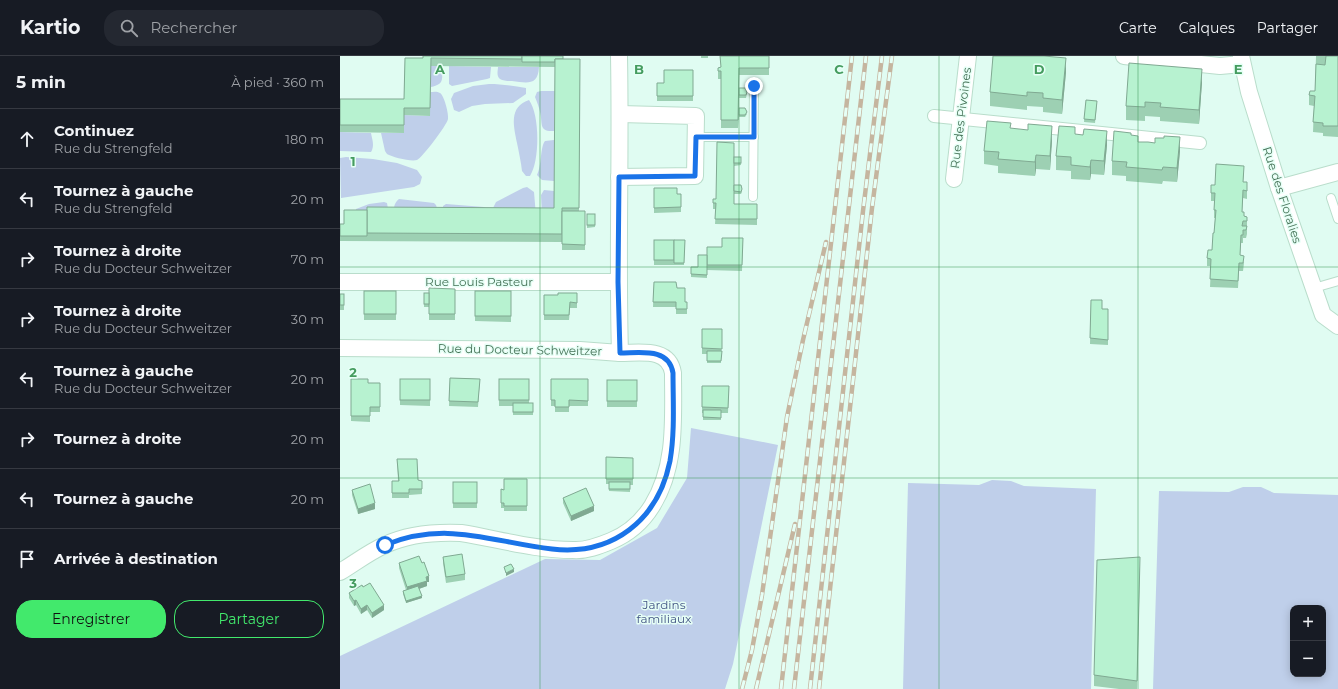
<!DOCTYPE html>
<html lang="fr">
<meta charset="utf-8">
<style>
:root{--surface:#171b24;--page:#242831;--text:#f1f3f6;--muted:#9ea1a6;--line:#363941;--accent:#42e96c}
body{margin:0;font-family:Montserrat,sans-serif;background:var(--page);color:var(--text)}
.controls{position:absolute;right:12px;bottom:12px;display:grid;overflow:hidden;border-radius:8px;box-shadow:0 2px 10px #0003}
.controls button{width:36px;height:36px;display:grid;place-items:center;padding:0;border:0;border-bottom:1px solid var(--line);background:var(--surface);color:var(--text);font:20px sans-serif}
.stop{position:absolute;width:12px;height:12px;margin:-9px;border:3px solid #1a73e8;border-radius:50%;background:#fff}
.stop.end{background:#1a73e8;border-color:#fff;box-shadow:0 1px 4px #0008}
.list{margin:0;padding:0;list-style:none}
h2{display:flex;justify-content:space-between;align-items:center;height:52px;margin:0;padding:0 16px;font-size:17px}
h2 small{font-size:13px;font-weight:400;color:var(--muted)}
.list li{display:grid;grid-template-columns:26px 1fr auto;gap:12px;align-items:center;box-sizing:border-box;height:60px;padding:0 16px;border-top:1px solid var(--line)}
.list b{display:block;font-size:15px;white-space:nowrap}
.list p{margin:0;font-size:13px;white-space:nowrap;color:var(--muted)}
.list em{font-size:13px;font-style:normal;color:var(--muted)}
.actions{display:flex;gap:8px;padding:12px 16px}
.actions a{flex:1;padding:9px 0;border:1px solid var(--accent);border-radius:16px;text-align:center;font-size:14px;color:var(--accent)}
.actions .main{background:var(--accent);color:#111}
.icon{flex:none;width:22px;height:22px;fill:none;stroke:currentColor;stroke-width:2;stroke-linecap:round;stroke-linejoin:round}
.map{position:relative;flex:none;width:998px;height:633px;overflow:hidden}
header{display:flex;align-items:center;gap:24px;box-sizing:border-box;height:56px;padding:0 20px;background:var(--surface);border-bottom:1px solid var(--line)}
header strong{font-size:19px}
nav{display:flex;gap:22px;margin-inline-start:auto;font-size:14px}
.search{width:280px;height:36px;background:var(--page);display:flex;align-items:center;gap:10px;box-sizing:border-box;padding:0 14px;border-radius:16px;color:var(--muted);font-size:15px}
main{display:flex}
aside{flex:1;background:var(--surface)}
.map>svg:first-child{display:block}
</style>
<header>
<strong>Kartio</strong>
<div class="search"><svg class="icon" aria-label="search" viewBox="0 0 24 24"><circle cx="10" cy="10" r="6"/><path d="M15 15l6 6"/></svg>Rechercher</div>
<nav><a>Carte</a><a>Calques</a><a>Partager</a></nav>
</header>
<main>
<aside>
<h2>5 min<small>À pied · 360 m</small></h2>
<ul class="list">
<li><svg class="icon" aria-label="ahead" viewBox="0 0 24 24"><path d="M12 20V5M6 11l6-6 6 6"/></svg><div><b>Continuez</b><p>Rue du Strengfeld</p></div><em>180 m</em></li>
<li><svg class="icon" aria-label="left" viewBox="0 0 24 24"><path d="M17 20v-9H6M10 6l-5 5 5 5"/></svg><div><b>Tournez à gauche</b><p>Rue du Strengfeld</p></div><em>20 m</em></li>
<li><svg class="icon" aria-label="right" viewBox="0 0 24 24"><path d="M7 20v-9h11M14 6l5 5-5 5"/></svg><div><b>Tournez à droite</b><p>Rue du Docteur Schweitzer</p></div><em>70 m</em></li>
<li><svg class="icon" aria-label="right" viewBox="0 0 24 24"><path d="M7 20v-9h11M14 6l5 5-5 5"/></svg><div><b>Tournez à droite</b><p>Rue du Docteur Schweitzer</p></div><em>30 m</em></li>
<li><svg class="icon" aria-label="left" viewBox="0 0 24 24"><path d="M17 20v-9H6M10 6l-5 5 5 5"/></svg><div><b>Tournez à gauche</b><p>Rue du Docteur Schweitzer</p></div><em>20 m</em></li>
<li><svg class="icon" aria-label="right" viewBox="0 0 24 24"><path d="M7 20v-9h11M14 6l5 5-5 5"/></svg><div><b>Tournez à droite</b></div><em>20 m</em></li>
<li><svg class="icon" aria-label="left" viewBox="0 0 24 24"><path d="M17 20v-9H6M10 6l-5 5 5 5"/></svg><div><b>Tournez à gauche</b></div><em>20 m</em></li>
<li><svg class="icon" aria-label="arrive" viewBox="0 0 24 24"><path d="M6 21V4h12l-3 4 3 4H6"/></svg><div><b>Arrivée à destination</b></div></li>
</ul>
<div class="actions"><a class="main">Enregistrer</a><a>Partager</a></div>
</aside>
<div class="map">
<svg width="998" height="633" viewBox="0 0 998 633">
<rect width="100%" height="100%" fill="#e0fcf2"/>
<g fill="#bfcfea" fill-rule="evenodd">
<path d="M91,10H102C102,23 105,28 91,31Z"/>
<polygon points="109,10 151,11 150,22 147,23 112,30 109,28"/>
<path d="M158,11H199C198,30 187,27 172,25C168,25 163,25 160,23C156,20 158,14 158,11Z"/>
<path d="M149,28C162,28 174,30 186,32V38L173,47L145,48L132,50L119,56L114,54L111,43L114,37L133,30Z"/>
<path d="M201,35H215L214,75C198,76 203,67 200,56C199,51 197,46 195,41L197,36Z"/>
<path d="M90,36C93,36 97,35 100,37C104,39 109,58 108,63C107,69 82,102 77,104C71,106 52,101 47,98L45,95L41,77H64V59L90,60Z"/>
<path d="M189,44C200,59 200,105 190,120H186L182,115C181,106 179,97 177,87C174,71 168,51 189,44Z"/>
<path d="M0,76L31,77C32,83 35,90 31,96L0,95Z"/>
<path d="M214,84V125L202,124L197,119C202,109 200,91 205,85Z"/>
<polygon points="6,101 33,103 57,107 77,114 82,121 80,128 74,131 1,142 0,102"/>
<polygon points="187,131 194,136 196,160 152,154 156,146 183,132"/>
<polygon points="204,134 214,135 214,160 202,160 201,139"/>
<path d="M59,143L94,147L96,149L97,152L54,159C54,152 53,148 59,143Z"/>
<polygon points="44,146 47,147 49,159 15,159 16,153 29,148"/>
<polygon points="106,148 144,151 146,152 103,153 103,150"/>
<polygon points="351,372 438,389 393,608 385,633 0,633 0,600 205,503 260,504 317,472 347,422"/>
<polygon points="652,424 671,425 684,430 756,433 751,633 563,633 568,427 639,429"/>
<path d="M903,431H921L934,437L998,439V633H813L819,435L889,436ZM953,552H983V618H953Z"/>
</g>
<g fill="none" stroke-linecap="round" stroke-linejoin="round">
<g stroke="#b9ddcb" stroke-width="10">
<g id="service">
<polyline points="355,81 414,81"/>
<polyline points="413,141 414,30"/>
<polyline points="991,142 998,163"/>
<polyline points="974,232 998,225"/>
</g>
</g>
<g stroke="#b9ddcb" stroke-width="14">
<polyline id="pedestrian" points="594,60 860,87"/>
</g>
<g stroke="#b9ddcb" stroke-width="18">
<g id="minor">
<polyline points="784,0 880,10 902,8"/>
<polyline points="901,0 909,36 939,132 983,259 998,270"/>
<polyline points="279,121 355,120 356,60 280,58"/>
<polyline points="614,123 628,0"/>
<polyline points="939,132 998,116"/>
<polyline points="0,226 278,226"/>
<path d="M0,292L240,294L280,297C277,198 281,99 279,0"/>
<path d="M0,516C15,507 29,496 45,489C68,478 96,476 121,477C158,483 195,494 233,494C246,495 259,490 271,485C288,478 302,466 312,450C337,410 333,362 333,317C329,291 300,297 280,297"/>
</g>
</g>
<use href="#service" stroke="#fff" stroke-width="8"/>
<use href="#pedestrian" stroke="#fff" stroke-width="12"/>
<use href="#minor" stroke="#fff" stroke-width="16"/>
<g stroke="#c5b59f" stroke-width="4.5">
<g id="rail">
<polyline points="402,633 412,594 422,539 447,361 463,284 486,186"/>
<polyline points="416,633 455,468"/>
<polyline points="441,633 512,0"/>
<polyline points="454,633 526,0"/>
<polyline points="470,633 523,155 542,0"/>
<polyline points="479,633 532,152 552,0"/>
</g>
</g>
<use href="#rail" stroke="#e6fff6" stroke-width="3" stroke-dasharray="9" stroke-linecap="butt"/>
</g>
<g fill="#9dd0b3">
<rect x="361" y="0" width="7" height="2"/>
<polygon points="380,0 429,0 429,19 399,19 399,37 407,38 406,42 399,42 399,52 407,58 405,61 399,61 399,58 398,72 381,72 381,23 378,23 378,12 381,11"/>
<polygon points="976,0 998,0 998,81 983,80 983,77 973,76 974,50 969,49 969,39 975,35"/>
<polygon points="65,2 240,3 239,155 245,155 245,194 222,194 222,186 0,185 0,168 4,168 27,154 214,152 215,11 91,10 90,60 64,59 64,77 0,76 0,43 64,43"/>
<polygon points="353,14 353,45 317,45 317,27 324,27"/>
<polygon points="726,16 722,58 703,56 703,51 687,50 687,54 650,50 650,36"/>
<polygon points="862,26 859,68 820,65 820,61 805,60 805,65 786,64 786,50"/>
<polygon points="746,44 757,48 755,67 744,66"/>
<polygon points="671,73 712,84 710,114 696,113 695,120 658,117 658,110 644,108 644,95"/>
<polygon points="791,79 798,86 840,95 837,126 823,125 822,128 786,125 786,120 772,119 772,105"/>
<polygon points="767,89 764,119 751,118 750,124 731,123 731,115 716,114 716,100"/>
<polygon points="394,101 401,101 401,109 394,110"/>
<polygon points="904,117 903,126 907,134 907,143 903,142 902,156 904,160 907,161 907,178 906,182 903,182 903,187 901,187 900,199 904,207 903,215 899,215 898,232 870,231 871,210 867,210 867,202 872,194 874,177 875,162 874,162 874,145 871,145 871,137"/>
<polygon points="394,131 402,136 401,138 394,138 394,148 417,148 417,169 375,168 376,153 373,153 373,147 376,143"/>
<polygon points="314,132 337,138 341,138 341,156 314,157"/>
<polygon points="247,158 255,158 255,171 247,172"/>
<polygon points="403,182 402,215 367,214 367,222 351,221 351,211 358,211 367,199 382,191"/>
<polygon points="314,184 345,184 344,209 314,209"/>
<polygon points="314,226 337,232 345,246 347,246 347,258 336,258 336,251 313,251"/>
<polygon points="115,233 115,264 89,264 89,251 84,251 84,237 89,237"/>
<rect x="24" y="235" width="32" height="29"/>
<polygon points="135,235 171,235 171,266 135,265"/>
<polygon points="237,237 237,252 230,252 229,264 204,264 204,239 218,239"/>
<rect x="0" y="238" width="4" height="16"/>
<polygon points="751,244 762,253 768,253 768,289 750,288"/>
<polygon points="362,273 382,273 381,307 367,307 367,298 362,298"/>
<polygon points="110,322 140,323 138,351 109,350"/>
<polygon points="11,323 28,327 40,327 40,356 30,356 30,366 11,365"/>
<polygon points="60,323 90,323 90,350 60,349"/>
<polygon points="159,323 189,323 189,347 193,347 193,359 173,359 173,350 159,350"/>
<polygon points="211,323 248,323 248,350 229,350 229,356 215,356 215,350 211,350"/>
<rect x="267" y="324" width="30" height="27"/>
<polygon points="362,330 389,330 388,357 381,357 381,364 363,364 363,357 362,357"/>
<polygon points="266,401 293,402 293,429 290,429 290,436 269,435 269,428 266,428"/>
<polygon points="57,403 78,424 82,425 82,438 69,439 69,442 52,442 52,425 58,425"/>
<polygon points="187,423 187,455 164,455 164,452 161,452 161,433 164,434"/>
<rect x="113" y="426" width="24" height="26"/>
<polygon points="12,434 35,453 18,458 12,439"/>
<polygon points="223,442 254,455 231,465 223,447"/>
<polygon points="103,501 125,518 125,524 106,527 103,507"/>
<polygon points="59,507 89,526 87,526 87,530 79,533 82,542 66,547 63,538 63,535 66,534 59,512"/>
<polygon points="800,511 797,633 779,633 754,630 754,619"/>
<polygon points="23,531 44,554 32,562 27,554 21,558 16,549 14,550 9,542 9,537"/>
</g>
<g fill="#80a992">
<polygon points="726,2 726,16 722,58 722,44"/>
<polygon points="862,13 862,26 859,68 859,54"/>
<polygon points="712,70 712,84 710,114 710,100"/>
<polygon points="767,75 767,89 764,119 764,105"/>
<polygon points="840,81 840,95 837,126 837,112"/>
<polygon points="696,99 696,113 695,120 695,106"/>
<polygon points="751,104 751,118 750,124 750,111"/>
<polygon points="35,447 35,453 18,458 18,453"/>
<polygon points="254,450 254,455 231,465 231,460"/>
<polygon points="174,513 174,516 166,520 166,517"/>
<polygon points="89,520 89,526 87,526 87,530 67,537 67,531"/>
<polygon points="82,540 82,542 66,547 66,545"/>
<polygon points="16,544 16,549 14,550 14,545"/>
<polygon points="27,549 27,554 21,558 21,553"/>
<polygon points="44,549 44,554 32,562 32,557"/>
</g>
<g fill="#b7f2d0" stroke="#80a992">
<polygon points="83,0 182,0 182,3 91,2 90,52 64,52 64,69 0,69 0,43 64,43 65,2 83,2"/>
<polygon points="182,0 223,0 223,3 215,3 215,6 182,6"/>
<polygon points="380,0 429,0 429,12 399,12 398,64 381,64 381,15 378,15 378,12 381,11"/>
<polygon points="653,0 704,0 726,2 722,44 703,42 703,37 687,36 687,40 650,36"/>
<polygon points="986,0 998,0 998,70 983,70 983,67 973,66 975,40 969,39 970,35 975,35 976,8 985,9"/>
<polygon points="215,3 240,3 239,152 222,152 222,178 27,177 27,151 214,152"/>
<polygon points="789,7 862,13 859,54 820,51 821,47 805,46 805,51 786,50"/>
<polygon points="324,14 353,14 353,40 317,40 317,27 324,27"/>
<polygon points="399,32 405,32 407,36 406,39 399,39"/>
<polygon points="746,44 757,45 755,64 744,63"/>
<polygon points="399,52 405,52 407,56 405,59 399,59"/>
<polygon points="647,65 671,67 670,72 688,74 688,68 712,70 710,100 696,99 695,106 658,103 659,96 644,95"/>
<polygon points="719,70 735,71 735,78 743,79 744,73 767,75 764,105 751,104 750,111 731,109 731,101 716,100"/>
<polygon points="774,75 791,77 791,79 798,80 798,86 808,86 815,87 815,82 824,82 824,80 840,81 837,112 823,111 822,114 786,111 787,106 772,105"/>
<polygon points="377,86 394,87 394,148 417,148 417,163 375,163 376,147 373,147 373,143 376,143"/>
<rect x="394" y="101" width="7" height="6"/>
<polygon points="876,108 904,110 903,126 907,126 907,135 903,134 902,156 904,156 904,160 907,161 907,165 903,165 902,170 907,170 906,174 903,174 903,179 901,179 900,199 904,200 903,207 899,207 898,225 870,223 871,203 867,202 868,194 872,194 873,177 874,177 876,154 874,154 875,137 871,137 871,129 875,129"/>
<polygon points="394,129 401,129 402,133 401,136 394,135"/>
<polygon points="314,132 337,132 337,138 341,138 341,151 314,152"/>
<polygon points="4,154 27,154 27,180 0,180 0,168 4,168"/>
<polygon points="222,155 245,155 245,189 222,188"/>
<rect x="247" y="158" width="8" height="11"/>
<polygon points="382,182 403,182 402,209 367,209 367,191 382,191"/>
<rect x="314" y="184" width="20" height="20"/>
<polygon points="334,184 345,184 344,207 334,207"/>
<polygon points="358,199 367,199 367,219 351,218 351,211 358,211"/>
<polygon points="314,226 336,226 337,232 345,232 345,246 347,246 347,253 336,253 336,246 313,246"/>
<polygon points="89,232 115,233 115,258 89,258"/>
<rect x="24" y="235" width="32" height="23"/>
<rect x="135" y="235" width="36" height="25"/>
<rect x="84" y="237" width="5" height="11"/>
<polygon points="218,237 237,237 237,247 230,246 229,259 204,259 204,239 218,239"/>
<rect x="0" y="238" width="4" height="11"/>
<polygon points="751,244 762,244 762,253 768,253 768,284 750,282"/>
<polygon points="362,273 382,273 382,293 362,292"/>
<polygon points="367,295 382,295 381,305 367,305"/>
<polygon points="110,322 140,323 138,346 109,345"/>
<polygon points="11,323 28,323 28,327 40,327 40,351 30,351 30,360 11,360"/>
<rect x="60" y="323" width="30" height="21"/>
<rect x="159" y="323" width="30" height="21"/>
<polygon points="211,323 248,323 248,345 229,344 229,351 215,351 215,344 211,344"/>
<rect x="267" y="324" width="30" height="21"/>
<polygon points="362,330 389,330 388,352 362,351"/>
<rect x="173" y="347" width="20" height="9"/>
<polygon points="363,354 381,354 381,362 363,361"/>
<polygon points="266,401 293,402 293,423 266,423"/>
<polygon points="57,403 77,403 78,424 82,425 82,433 69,433 69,437 52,437 52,425 59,425"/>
<polygon points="164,423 187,423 187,450 164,450 164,447 161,447 161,433 164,434"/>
<rect x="113" y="426" width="24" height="21"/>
<rect x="269" y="426" width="21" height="7"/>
<polygon points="30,428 35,447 18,453 12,434"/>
<polygon points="246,432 254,450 231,460 223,442"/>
<polygon points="122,498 125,518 106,521 103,501"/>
<polygon points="79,500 82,507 84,506 89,520 86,521 87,525 67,531 59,507"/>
<polygon points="800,501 797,625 754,619 757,504"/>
<polygon points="171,508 174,513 166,517 164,511"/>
<polygon points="30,527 44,549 32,557 27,549 21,553 16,544 14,545 9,537 22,529 23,531"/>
<polygon points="78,530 82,540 66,545 63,535"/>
</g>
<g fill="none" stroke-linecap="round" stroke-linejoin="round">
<path stroke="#1a73e8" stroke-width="5" d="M45,489C107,464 151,486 212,493C273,500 318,464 330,405C335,376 333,346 333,317C329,291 300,297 280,297L278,226L279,121L355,120L356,81H414V30"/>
</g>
<path fill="none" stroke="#459c5f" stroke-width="1" stroke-opacity="0.55" d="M200,0V633M399,0V633M599,0V633M798,0V633M0,211H998M0,422H998"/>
<g text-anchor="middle" stroke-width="3" stroke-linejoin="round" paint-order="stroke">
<g font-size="12" fill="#477358" stroke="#e6fff6">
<text transform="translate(621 62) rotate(-83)" y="4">Rue des Pivoines</text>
<text transform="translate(942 139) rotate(72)" y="4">Rue des Floralies</text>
<text x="139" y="230">Rue Louis Pasteur</text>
<text transform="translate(180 294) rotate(1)" y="4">Rue du Docteur Schweitzer</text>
</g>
<g font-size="12" fill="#445585" stroke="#e6fff6">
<text x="324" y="553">Jardins<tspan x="324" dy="14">familiaux</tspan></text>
</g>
</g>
<g font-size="13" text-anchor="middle" font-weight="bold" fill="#459c5f" stroke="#e6fff6" stroke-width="3" stroke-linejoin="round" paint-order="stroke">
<text x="100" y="18">A</text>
<text x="299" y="18">B</text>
<text x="499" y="18">C</text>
<text x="699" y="18">D</text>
<text x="898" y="18">E</text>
<text x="13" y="110">1</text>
<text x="13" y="321">2</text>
<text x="13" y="532">3</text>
</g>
</svg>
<div class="controls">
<button>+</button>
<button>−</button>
</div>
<div class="stop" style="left:45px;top:489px"></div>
<div class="stop end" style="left:414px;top:30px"></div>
</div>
</main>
